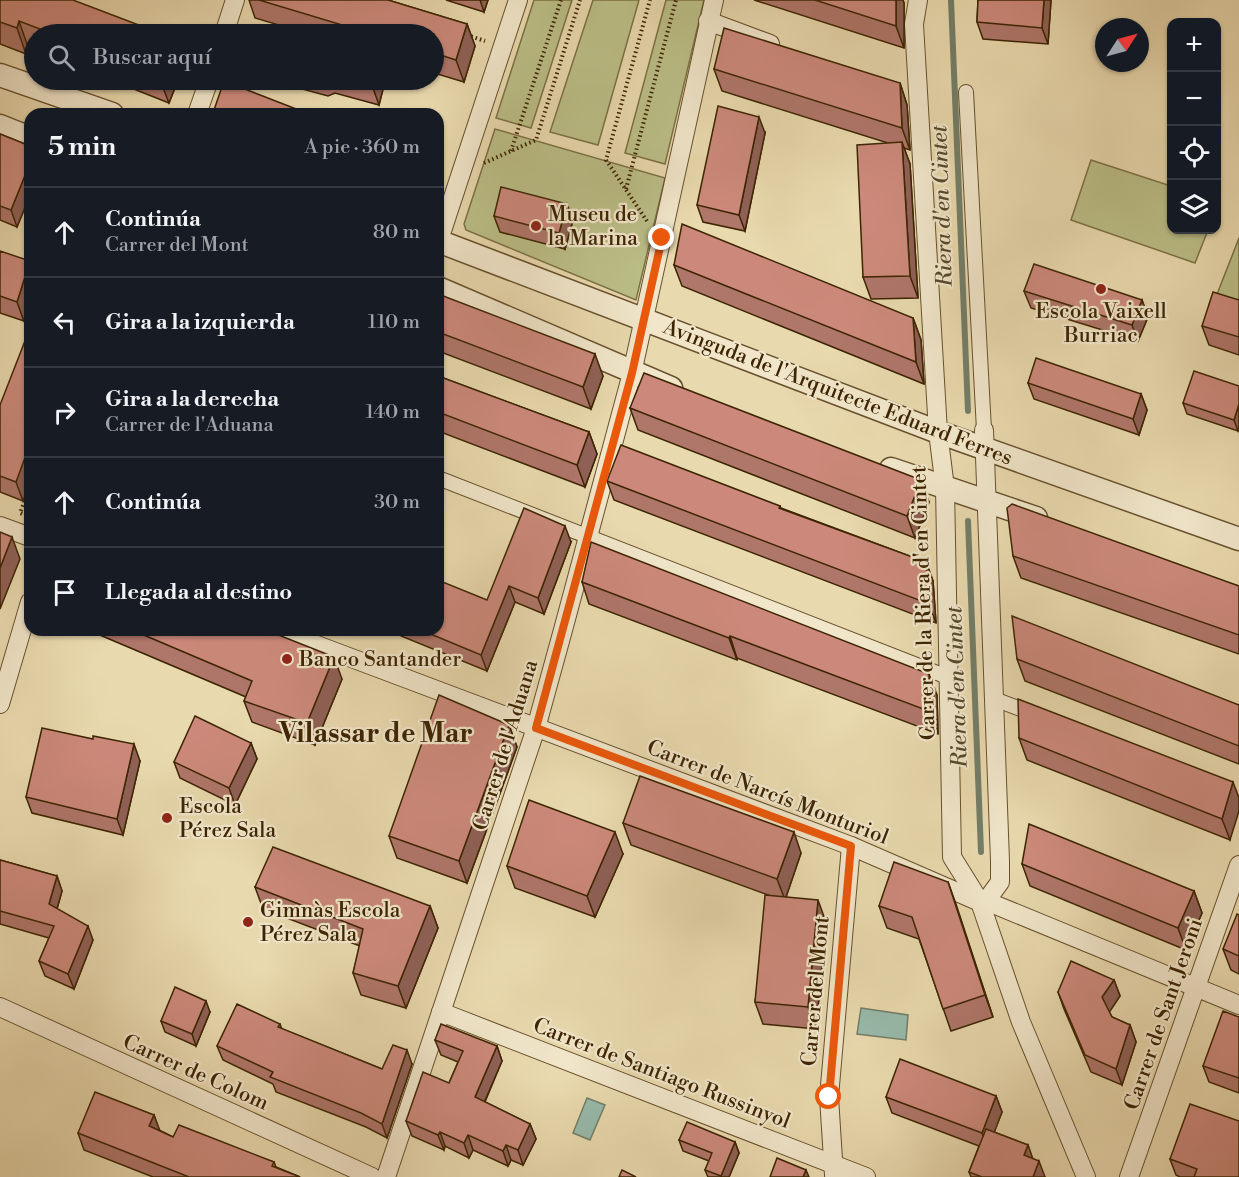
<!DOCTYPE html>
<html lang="es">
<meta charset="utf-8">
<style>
:root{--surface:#171b24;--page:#242831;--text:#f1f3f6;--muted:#9ea1a6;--line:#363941}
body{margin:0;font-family:"Libre Bodoni",serif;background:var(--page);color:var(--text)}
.controls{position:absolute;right:18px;top:18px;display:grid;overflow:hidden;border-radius:12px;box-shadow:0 2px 4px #0004}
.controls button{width:54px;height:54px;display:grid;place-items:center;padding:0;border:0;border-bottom:2px solid var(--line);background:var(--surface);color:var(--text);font:30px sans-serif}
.compass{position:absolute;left:1095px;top:18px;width:54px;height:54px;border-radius:50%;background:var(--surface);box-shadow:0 2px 4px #0004;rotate:54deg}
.stop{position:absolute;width:18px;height:18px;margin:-14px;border:4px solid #ea580c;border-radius:50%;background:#fff}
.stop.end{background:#ea580c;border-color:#fff;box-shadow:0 2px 6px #0008}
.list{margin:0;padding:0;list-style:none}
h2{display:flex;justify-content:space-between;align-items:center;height:78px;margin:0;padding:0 24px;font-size:26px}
h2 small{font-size:20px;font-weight:400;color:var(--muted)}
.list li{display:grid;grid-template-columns:39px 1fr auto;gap:18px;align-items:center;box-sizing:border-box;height:90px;padding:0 24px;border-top:2px solid var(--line)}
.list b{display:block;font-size:22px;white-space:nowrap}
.list p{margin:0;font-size:20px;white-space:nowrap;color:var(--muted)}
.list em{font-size:20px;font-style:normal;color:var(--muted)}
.icon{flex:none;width:33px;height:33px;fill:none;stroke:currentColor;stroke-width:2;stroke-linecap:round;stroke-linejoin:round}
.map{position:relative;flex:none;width:1239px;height:1177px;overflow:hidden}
.search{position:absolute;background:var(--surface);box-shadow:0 2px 4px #0004;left:24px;top:24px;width:420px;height:66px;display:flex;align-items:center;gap:15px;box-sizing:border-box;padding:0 21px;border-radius:33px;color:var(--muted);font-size:22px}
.panel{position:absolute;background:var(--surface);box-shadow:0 2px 4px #0004;left:24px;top:108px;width:420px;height:528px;border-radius:18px}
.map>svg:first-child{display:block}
</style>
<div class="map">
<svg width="1239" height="1177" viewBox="0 0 1239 1177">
<rect width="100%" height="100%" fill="#e9d9ae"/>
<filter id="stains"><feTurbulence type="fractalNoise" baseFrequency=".00333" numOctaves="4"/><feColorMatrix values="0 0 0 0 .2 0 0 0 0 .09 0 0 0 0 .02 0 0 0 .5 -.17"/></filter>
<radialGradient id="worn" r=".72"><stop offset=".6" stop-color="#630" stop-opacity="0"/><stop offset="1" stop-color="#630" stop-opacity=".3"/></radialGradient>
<g fill="#bbbe87" stroke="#7c7144" stroke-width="1.5">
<polygon points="534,0 572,0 531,128 496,118"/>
<polygon points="593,0 639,0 598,145 550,132"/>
<polygon points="666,0 704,0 665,164 625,153"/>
<polygon points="495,129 665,178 636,300 466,230 464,224"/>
<polygon points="1091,160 1171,186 1172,230 1208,230 1195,263 1071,220"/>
<polygon points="1239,238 1239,309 1214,302"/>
</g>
<g fill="#97baac" stroke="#737e68" stroke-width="1.5">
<polygon points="861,1008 908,1015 906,1040 857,1034"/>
<polygon points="587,1098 605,1105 590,1140 573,1133"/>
</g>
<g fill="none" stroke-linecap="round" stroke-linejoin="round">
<g stroke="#737e68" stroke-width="6">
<polyline points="951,0 968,411"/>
<polyline points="968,521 981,852"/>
</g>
<g stroke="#68512d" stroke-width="16">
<g id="pedestrian">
<polyline points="966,92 984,430"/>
<polyline points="438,478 950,678"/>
<polyline points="994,699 1034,714"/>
</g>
</g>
<g stroke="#68512d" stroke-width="20">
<g id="minor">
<polyline points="918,0 914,24 938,432 945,488 952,857 980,902 1021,1022 1086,1177"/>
<polyline points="708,21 770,44"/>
<polyline points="224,34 235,0"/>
<polyline points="197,114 209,80"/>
<polyline points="438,243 518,0"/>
<polyline points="984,430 1000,861 1000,882 986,901"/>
<polyline points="0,526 30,537"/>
<polyline points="277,630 851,846 980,902 986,901 1239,1005"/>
<polyline points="0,704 30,602"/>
<polyline points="0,1007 372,1177"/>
<polyline points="441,1012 866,1177"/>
<polyline points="834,1175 829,1097 851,846"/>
<polyline points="386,1177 536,728 563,630 632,373 714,0"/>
<polyline points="1129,1177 1239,865"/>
</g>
</g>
<g stroke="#68512d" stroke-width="25">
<g id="tertiary">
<polyline points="0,75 112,114"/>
<polyline points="0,126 30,138"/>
<polyline points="438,241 938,432 1239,539"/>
<polyline points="438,288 671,388"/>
<polyline points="891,469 1036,518"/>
</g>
</g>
<g stroke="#3d2402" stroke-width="4" stroke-dasharray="1.5 3" stroke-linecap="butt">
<polyline points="467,35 485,41"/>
<polyline points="511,151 561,0"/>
<polyline points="484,163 536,140 580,0"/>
<polyline points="626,189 676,0"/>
<polyline points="647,221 606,160 650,0"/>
<polyline points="22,514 20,513 30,488"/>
</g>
<use href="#pedestrian" stroke="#f1e6ca" stroke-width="14"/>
<use href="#minor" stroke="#f1e6ca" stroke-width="18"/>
<use href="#tertiary" stroke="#f1e6ca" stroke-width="22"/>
</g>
<g fill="#af766a" stroke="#3d2402" stroke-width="1.5">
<polygon points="0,0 158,34 34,34 34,49 28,47 26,54 0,44"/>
<polygon points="249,0 388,0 467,24 475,46 464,82 434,73 434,34 309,34 255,18"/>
<polygon points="446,0 488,0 484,12"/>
<polygon points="754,0 903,0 904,3 904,48"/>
<polygon points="978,0 1051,0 1048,44 983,39 977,22"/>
<polygon points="714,69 900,83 907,105 910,150 904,148 910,164 918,298 871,299 863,277 888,143 722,91"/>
<polygon points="111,80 178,80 169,103"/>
<polygon points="269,80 379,80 383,89 379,105 335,93 328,96"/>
<polygon points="214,110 309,114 215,114"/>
<polygon points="765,133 745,231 703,222 697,205"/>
<polygon points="0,134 30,146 30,195 17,227 0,220"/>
<polygon points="567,204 573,220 565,249 500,232 494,216"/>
<polygon points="0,251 24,321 0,313"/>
<polygon points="674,265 913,318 921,340 924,384 682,286"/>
<polygon points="1024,291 1142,300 1148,317 1138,341 1031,308"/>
<polygon points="438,294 603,376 591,409 438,351"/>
<polygon points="1239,300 1239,355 1209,345 1202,326"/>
<polygon points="438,376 589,432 597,454 585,487 438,431"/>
<polygon points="1028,383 1141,394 1147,410 1139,435 1034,399"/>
<polygon points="1239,386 1238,431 1187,414 1183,403"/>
<polygon points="0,405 23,501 0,492"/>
<polygon points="630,408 921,480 929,502 915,538 638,430"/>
<polygon points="607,481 780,506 781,508 926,562 933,581 936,623 614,500"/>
<polygon points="571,542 544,614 515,602 487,671 401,636 399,630 438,630 487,600"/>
<polygon points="1013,556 1226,582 1239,586 1239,654 1021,578"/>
<polygon points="582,582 937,695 938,734 737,658 737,660 589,604"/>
<polygon points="88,630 266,630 342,679 315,745 252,722 244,701 246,697"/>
<polygon points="1017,659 1239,705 1239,764 1025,681"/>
<polygon points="509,725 517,747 467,883 397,858 389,836"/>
<polygon points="1019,738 1233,782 1230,840 1027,760"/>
<polygon points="251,743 257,759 235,805 180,778 174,762"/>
<polygon points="140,761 123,835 32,813 26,797"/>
<polygon points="623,823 801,853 786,897 826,922 816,1029 763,1024 755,1002 771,896 631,845"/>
<polygon points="623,854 595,917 515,888 507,866"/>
<polygon points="0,860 57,876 62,891 57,909 93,940 74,989 45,976 39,961 49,938 0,924"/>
<polygon points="1022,864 1194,891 1202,913 1186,950 1030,886"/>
<polygon points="948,882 993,1017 951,1031 919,939 887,928 879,906"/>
<polygon points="255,887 430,906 438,928 406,1008 361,995 353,973 360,946 263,909"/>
<polygon points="1239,915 1239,974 1231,970 1223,949"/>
<polygon points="1114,980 1120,996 1109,1012 1112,1017 1130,1025 1136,1042 1122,1085 1091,1072 1064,1009 1058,992"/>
<polygon points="210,1012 196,1046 165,1032 161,1021"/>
<polygon points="1239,1017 1239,1093 1209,1082 1203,1066"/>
<polygon points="280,1024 282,1029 382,1069 412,1064 387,1138 366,1127 276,1092 273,1084 223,1060 217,1046"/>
<polygon points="435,1040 497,1046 502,1061 485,1102 530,1124 536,1139 523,1165 511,1160 508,1166 473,1150 469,1158 445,1146 444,1150 412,1136 406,1121 449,1083 458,1062 441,1055"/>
<polygon points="996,1096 1002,1112 994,1132 1028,1145 1032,1158 1045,1177 971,1177 969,1172 979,1146 892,1113 886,1097"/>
<polygon points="154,1115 159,1130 173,1137 274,1162 276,1167 300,1177 153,1177 84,1150 78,1133"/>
<polygon points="679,1140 735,1142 739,1153 729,1177 708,1177 705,1170 709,1161 683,1151"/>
<polygon points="1170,1159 1239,1177 1180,1177 1176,1175"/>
</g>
<g fill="#8f6056" stroke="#3d2402" stroke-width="1.5">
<polygon points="480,0 488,0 484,12"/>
<polygon points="896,0 903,0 904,3 904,48 896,26"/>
<polygon points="1044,0 1051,0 1048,44 1042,28"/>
<polygon points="19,21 28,47 26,54 17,28"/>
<polygon points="467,24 475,46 464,82 456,60"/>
<polygon points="160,80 178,80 169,103"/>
<polygon points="375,80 379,80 383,89 379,105 373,88"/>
<polygon points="900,83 907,105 910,150 902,128"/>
<polygon points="759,117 765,133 745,231 739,215"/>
<polygon points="902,142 910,164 918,298 910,276"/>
<polygon points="30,163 30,195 17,227 11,210"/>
<polygon points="567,204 573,220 565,249 559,233"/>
<polygon points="30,261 30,301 24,321 17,302"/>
<polygon points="1142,300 1148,317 1138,341 1132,325"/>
<polygon points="913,318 921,340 924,384 916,362"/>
<polygon points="595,354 603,376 591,409 583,387"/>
<polygon points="1141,394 1147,410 1139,435 1133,419"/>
<polygon points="1239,404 1239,428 1238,431 1234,420"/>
<polygon points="589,432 597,454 585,487 577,465"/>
<polygon points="30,434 30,482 23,501 16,482"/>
<polygon points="921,480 929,502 915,538 907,516"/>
<polygon points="565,526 571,542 544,614 538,598"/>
<polygon points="12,537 20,559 0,609 0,568"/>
<polygon points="926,562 933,581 936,623 929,604"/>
<polygon points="509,586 515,602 487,671 481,655"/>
<polygon points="730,636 737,658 737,660 729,638"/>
<polygon points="334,657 342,679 315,745 307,723"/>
<polygon points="929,674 937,695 938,734 931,712"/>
<polygon points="509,725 517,747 467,883 459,861"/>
<polygon points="251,743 257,759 235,805 229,788"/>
<polygon points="134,744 140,761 123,835 117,819"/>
<polygon points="1233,782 1239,798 1239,811 1230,840 1222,819"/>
<polygon points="615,832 623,854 595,917 587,896"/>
<polygon points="794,832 801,853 785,900 777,879"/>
<polygon points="57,876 62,891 54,919 49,904"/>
<polygon points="948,882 956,904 993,1017 985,995"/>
<polygon points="1194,891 1202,913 1186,950 1178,928"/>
<polygon points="818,900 826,922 816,1029 808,1007"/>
<polygon points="430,906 438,928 406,1008 398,986"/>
<polygon points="88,926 93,940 74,989 68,974"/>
<polygon points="1114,980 1120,996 1108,1014 1102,997"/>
<polygon points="206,1001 210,1012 196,1046 192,1034"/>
<polygon points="1130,1025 1136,1042 1122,1085 1116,1069"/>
<polygon points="497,1046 502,1061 480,1112 475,1097"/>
<polygon points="407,1050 412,1064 387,1138 382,1124"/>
<polygon points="996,1096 1002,1112 988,1149 982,1133"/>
<polygon points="154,1115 160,1131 149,1126"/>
<polygon points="530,1124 536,1139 523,1165 518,1150"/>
<polygon points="440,1132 445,1146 444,1150 438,1135"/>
<polygon points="468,1135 473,1150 469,1158 464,1143"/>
<polygon points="735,1142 739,1153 729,1177 722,1177 721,1176"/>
<polygon points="506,1145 511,1160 508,1166 503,1151"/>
<polygon points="1028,1145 1034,1162 1024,1155"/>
<polygon points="1039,1161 1045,1177 1033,1177"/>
<polygon points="806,1170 809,1177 803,1177"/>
</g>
<g fill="#cc897b" stroke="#3d2402" stroke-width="1.5">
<polygon points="0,0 73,0 157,32 156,34 53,34 19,21 17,28 0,22"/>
<polygon points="259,0 388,0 467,24 456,60 434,53 434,34 372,34"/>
<polygon points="815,0 896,0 896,26"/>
<polygon points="978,0 1044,0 1042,28 977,22"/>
<polygon points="724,28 900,83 902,128 714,69"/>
<polygon points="340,80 375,80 373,88"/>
<polygon points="224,81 309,114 224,114 214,110"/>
<polygon points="718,106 759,117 739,215 697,205"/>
<polygon points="0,134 30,146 30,163 11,210 0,206"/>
<polygon points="902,142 910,276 863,277 857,145"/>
<polygon points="501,187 567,204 559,233 494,216"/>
<polygon points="682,224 913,318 916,362 674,265"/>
<polygon points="0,251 30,261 17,302 0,296"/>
<polygon points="1034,264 1142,300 1132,325 1024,291"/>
<polygon points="1213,292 1239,300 1239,337 1202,326"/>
<polygon points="438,294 595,354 583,387 438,332"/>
<polygon points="30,328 30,434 27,441 30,442 30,444 16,482 0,476 0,405"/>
<polygon points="1036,358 1141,394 1133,419 1028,383"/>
<polygon points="1194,371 1239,386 1239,404 1234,420 1183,403"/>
<polygon points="644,373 921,480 907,516 630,408"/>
<polygon points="438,376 589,432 577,465 438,412"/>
<polygon points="621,445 780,506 779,508 926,562 929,604 607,481"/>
<polygon points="1012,504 1239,586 1239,635 1013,556 1007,508"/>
<polygon points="524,508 565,526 538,598 509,586 481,655 421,630 438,630 438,580 487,600"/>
<polygon points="0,532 12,537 0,568"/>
<polygon points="591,542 929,674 931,712 730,636 729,638 582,582"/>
<polygon points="1012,616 1239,705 1239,746 1017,659"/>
<polygon points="132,630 266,630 334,657 307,723 244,701 252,681"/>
<polygon points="439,695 509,725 459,861 389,836"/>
<polygon points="1018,699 1233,782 1222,819 1019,738"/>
<polygon points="195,716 251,743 229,788 174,762"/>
<polygon points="42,728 93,739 93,736 134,744 117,819 26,797"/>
<polygon points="640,776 794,832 777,879 623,823"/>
<polygon points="529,800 615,832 587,896 507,866"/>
<polygon points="1029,824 1194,891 1178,928 1022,864"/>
<polygon points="273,847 430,906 398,986 353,973 363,929 255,887"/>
<polygon points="0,860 57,876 49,904 88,926 68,974 39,961 54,926 0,911"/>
<polygon points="894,862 948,882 985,995 943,1009 912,917 879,906"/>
<polygon points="765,895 818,900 808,1007 755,1002"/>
<polygon points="1237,914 1239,915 1239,956 1223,949"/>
<polygon points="1071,961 1114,980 1102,997 1112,1017 1130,1025 1116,1069 1085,1055 1058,992"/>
<polygon points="175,987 206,1001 192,1034 161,1021"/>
<polygon points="237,1004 280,1024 278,1027 382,1069 393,1045 407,1050 382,1124 361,1113 270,1077 273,1072 217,1046"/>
<polygon points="1223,1011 1239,1017 1239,1078 1203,1066"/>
<polygon points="441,1024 497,1046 475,1097 530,1124 518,1150 506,1145 503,1151 468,1135 464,1143 440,1132 438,1135 406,1121 423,1072 449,1083 463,1051 435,1040"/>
<polygon points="900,1059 996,1096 982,1133 886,1097"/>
<polygon points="95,1092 154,1115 149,1126 173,1137 179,1125 274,1162 272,1166 300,1177 189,1177 78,1133"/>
<polygon points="1190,1104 1239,1121 1239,1177 1194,1177 1197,1169 1170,1159"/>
<polygon points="687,1122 735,1142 721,1176 705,1170 712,1153 679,1140"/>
<polygon points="986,1129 1028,1145 1024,1155 1039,1161 1033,1177 982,1177 969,1172"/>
<polygon points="777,1158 806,1170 803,1177 770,1177"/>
<polygon points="622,1170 636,1177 619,1177"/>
</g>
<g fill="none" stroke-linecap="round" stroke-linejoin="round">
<polyline stroke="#ea580c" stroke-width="8" points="662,238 632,373 536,728 851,846 829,1097"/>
</g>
<g fill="#8f2418" stroke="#f1e6ca" stroke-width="2">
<circle cx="536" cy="226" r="6"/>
<circle cx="1101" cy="289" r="6"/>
<circle cx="287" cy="659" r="6"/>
<circle cx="167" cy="818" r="6"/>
<circle cx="248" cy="922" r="6"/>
</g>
<g text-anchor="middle" stroke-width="4.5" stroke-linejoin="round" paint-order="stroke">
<g font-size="21" fill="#3d2402" stroke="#f1e6ca" text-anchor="start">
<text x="548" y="221">Museu de<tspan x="548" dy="24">la Marina</tspan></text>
<text x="1101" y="318" text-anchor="middle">Escola Vaixell<tspan x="1101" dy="24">Burriac</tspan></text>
<text x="299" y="666">Banco Santander</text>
<text x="179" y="813">Escola<tspan x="179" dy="24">Pérez Sala</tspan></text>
<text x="260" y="917">Gimnàs Escola<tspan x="260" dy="24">Pérez Sala</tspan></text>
</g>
<g font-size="21" fill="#3d2402" stroke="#f1e6ca">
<text transform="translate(838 392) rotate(21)" y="7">Avinguda de l'Arquitecte Eduard Ferres</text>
<text transform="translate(923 603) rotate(-92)" y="7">Carrer de la Riera d'en Cintet</text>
<text transform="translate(505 745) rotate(-73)" y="7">Carrer de l'Aduana</text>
<text transform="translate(768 792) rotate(21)" y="7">Carrer de Narcís Monturiol</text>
<text transform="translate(815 991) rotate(-85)" y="7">Carrer del Mont</text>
<text transform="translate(1163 1014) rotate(-71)" y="7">Carrer de Sant Jeroni</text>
<text transform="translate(196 1072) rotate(24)" y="7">Carrer de Colom</text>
<text transform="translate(662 1073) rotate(21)" y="7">Carrer de Santiago Russinyol</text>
</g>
<g font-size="22" font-style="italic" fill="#544a2c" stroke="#f1e6ca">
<text transform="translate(941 206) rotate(-92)" y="8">Riera d'en Cintet</text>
<text transform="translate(956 687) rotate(-92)" y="8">Riera d'en Cintet</text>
</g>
<g font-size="27" font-weight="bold" fill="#3d2402" stroke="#f1e6ca">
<text x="376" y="742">Vilassar de Mar</text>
</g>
</g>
<rect width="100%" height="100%" filter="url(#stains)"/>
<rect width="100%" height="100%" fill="url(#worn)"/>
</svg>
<div class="controls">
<button>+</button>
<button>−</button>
<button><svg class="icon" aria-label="locate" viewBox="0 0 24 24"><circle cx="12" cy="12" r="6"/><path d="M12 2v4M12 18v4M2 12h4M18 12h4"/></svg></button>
<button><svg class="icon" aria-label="layers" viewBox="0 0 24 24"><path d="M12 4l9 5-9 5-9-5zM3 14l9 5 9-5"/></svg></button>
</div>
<svg class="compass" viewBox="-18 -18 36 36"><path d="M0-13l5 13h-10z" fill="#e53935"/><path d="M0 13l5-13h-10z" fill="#9ea1a6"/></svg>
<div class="stop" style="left:829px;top:1097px"></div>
<div class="stop end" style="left:662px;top:238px"></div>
<div class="search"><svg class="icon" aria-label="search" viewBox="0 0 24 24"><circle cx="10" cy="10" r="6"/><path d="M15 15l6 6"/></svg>Buscar aquí</div>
<section class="panel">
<h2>5 min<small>A pie · 360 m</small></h2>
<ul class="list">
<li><svg class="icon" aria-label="ahead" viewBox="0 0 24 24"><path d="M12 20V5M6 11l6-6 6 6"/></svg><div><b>Continúa</b><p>Carrer del Mont</p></div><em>80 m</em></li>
<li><svg class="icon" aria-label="left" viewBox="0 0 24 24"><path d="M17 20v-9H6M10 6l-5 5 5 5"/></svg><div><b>Gira a la izquierda</b></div><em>110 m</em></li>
<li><svg class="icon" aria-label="right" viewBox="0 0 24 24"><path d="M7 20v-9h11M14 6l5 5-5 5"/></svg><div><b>Gira a la derecha</b><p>Carrer de l'Aduana</p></div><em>140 m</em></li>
<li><svg class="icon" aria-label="ahead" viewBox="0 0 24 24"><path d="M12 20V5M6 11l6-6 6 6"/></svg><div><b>Continúa</b></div><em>30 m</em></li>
<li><svg class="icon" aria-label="arrive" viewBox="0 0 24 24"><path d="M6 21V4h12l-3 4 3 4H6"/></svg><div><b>Llegada al destino</b></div></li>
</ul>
</section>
</div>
